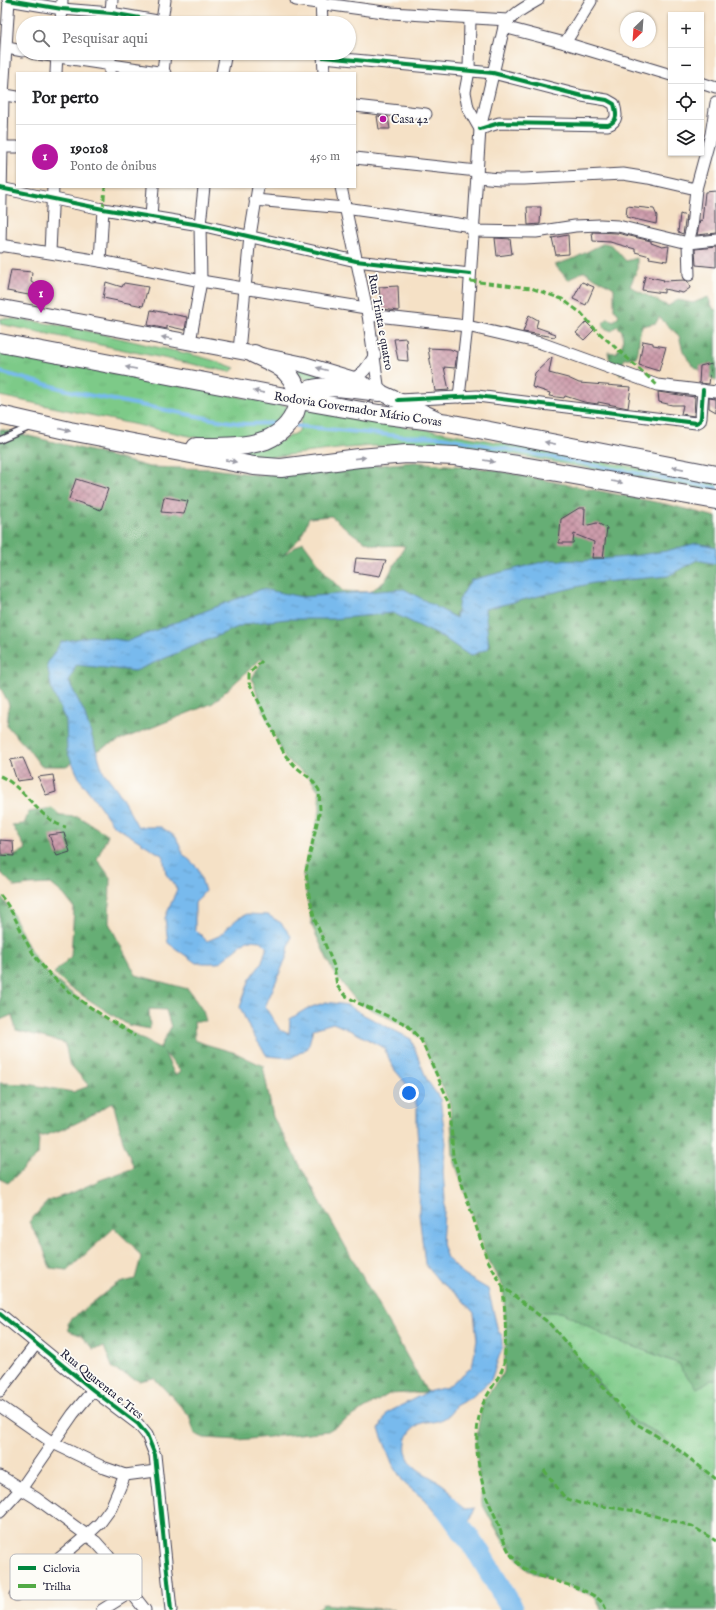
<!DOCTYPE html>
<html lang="pt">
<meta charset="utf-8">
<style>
:root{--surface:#fff;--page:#f2f2f2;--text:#202124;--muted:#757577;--line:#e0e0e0;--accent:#b5179e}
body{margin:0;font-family:"IM FELL English",serif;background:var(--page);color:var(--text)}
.controls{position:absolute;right:12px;top:12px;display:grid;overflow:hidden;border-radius:0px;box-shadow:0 1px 3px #0004}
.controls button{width:36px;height:36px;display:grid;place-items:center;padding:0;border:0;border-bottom:1px solid var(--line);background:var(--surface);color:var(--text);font:20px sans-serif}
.compass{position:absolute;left:620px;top:12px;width:36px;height:36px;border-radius:50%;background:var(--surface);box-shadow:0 1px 3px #0004;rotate:205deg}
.you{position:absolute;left:409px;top:1093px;width:14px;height:14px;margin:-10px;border:3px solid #fff;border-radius:50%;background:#1a73e8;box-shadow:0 0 0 6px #1a73e833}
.badge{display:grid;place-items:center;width:26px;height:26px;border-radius:50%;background:var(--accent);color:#fff;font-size:13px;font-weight:700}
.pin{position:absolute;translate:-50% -33px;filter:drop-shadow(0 1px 2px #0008)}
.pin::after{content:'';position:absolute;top:21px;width:14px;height:12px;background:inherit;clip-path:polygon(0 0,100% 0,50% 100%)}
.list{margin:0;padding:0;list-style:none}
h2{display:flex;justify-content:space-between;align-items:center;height:52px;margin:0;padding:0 16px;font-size:17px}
h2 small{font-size:13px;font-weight:400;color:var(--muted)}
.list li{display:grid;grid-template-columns:26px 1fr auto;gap:12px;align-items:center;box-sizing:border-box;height:64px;padding:0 16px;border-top:1px solid var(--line)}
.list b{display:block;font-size:15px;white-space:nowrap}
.list p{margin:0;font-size:13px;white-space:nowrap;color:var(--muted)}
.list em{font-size:13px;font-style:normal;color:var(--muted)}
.icon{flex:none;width:22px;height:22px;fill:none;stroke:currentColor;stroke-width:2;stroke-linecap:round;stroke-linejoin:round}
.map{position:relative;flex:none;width:716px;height:1610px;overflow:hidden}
.search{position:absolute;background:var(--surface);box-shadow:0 1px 3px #0004;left:16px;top:16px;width:340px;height:44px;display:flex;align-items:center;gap:10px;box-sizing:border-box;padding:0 14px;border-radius:22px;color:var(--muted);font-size:15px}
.panel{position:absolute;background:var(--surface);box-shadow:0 1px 3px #0004;left:16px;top:72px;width:340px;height:116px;border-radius:0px}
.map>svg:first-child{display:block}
</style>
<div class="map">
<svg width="716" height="1610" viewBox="0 0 716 1610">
<defs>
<pattern id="grass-tufts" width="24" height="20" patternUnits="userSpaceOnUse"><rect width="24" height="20" fill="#7dca88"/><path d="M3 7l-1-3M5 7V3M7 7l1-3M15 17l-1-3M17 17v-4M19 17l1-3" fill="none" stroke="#6cad76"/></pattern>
<pattern id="forest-firs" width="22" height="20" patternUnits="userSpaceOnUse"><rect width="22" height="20" fill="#66ae74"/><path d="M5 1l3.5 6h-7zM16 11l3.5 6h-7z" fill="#548d60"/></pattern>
<pattern id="water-ripples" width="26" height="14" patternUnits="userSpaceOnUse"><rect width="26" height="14" fill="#78baed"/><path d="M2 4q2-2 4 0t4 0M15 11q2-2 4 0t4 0" fill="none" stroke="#6297c1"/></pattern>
<pattern id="building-cross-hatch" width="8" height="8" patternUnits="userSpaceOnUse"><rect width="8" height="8" fill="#cd9cab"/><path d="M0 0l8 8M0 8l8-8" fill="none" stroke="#a67f8c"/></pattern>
</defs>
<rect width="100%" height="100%" fill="#fdfcf7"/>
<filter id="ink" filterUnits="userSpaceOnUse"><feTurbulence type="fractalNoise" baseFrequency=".025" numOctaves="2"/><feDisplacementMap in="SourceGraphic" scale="8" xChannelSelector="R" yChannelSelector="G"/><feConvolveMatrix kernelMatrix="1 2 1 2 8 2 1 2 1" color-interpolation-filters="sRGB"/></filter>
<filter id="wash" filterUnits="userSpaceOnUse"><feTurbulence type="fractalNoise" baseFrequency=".012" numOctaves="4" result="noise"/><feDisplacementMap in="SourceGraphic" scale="16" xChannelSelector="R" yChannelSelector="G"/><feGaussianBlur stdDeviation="0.9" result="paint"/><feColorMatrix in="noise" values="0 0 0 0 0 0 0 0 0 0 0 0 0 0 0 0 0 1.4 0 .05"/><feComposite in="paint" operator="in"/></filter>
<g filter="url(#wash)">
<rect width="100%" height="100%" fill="#f5e1c6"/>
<g fill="url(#grass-tufts)" stroke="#507662">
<polygon points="0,351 288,406 287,417 262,433 242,438 213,441 0,396"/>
<polygon points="304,407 388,424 442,432 716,482 716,492 472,447 439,445 373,446 346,448 254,459 210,451 281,441 299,431"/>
<polygon points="536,1311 561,1312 638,1348 680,1364 711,1380 716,1380 716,1480 658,1433 633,1421 564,1342 547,1320"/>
</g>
<g fill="url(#forest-firs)" stroke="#446858" fill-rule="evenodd">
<path d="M604,243L612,245L626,261L637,258V270L630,286L636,290L668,306L678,300L693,303L708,297L714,310L716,309V381L692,365L683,351L679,336L659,317L656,323L642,326C637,338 641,346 636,357L624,359L621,375L610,362L608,352L616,353L623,343L622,331L617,326L612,331L604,328L603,323L608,318L614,321L619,315L614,309V288C605,282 593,279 586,272H582L568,280L555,265L575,258Z"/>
<path d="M0,429L91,451L149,467L213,469L258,475L415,462L489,469L670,505L716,517V1380H711L697,1388L682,1371L680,1364L638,1348L610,1339L576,1319L561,1312H536L547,1320L564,1342L633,1421L658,1433L716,1480V1610H602L595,1597L527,1570L504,1543L482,1504L475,1444L483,1401L504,1372L506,1330L503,1287L487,1259L453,1157L450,1104L421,1040L411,1029L358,1003L333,972L312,926L303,875L320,810L319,791L308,776L285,759L259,701L252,678L262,661L263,657L213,703L106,746L66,766H41L28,749L7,726L9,704L0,687ZM331,516C344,526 360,542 376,545C386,547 396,544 405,546L385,581L370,592L343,591L328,576L303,542L282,556L301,537L309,518Z"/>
<path d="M52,808L61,816L79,817L108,835L97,859L110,877L109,923L136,975L188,989L203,1011L206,1021H194L195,1040L205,1044L236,1053L263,1066L273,1117L427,1392L389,1394L328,1431L239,1440L204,1438L195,1434L189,1415L154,1378L139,1381L113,1369L104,1347L93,1349L80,1335L69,1331L68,1322L116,1284L135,1279L141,1257L134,1247L114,1228L68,1270L50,1268L43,1247L29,1222L48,1201L74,1192L100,1180L134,1168L123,1141L113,1102C89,1117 67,1130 39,1137L38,1155L8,1183L0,1179V1083L27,1084L73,1092L89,1086L69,1063L65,1043L16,1030L12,1015L0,1020V895C16,913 22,939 36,959C52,981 74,995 96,1010C118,1024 138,1038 162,1049L160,1047L171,1027L166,1010L149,1009L150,1029L128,1025L66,985L54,973L71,956L74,908L64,895L51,884L30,885L15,887L0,872V855L14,856L26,849L12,825L24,824L29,812ZM164,1052L181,1072L175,1075Z"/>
<polygon points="323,1604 394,1610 315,1610"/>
</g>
<g fill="#7dca88" stroke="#507662">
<path d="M3,318C54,322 103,334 152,346C180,352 208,357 235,368L230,372L0,324V319Z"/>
<path d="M299,368L333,377C318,383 311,385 297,373Z"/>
</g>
<path fill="url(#water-ripples)" stroke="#4d6e94" d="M697,543L716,547V564L697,560L668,576L593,583L485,609L489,648L470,656L444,638L393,613L333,619H287L245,624L135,671L76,665L69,682L84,712L103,771L118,791L138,827H161L176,837L183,854L198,868L205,891L195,903V929L207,941L219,936L237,919L247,914L268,915L281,923L291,936L287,956L265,1007L280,1030L289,1034L290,1019L306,1009L326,1002L347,1005L366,1016L411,1039L427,1080L440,1099L446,1143L443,1171L445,1198L442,1244L447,1258L464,1275L488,1289L498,1331L502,1335V1348L491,1380L472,1397L455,1406C451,1414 446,1419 437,1421C433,1423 429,1421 425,1422C405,1428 399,1451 414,1466C422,1474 437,1479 447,1488C451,1492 452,1497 455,1501C458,1504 462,1507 465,1509L475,1508L468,1526L455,1537L446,1524L425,1500L404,1483L392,1463L379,1429L387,1413L427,1392L447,1387L472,1367L477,1340L474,1313L459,1296L439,1281L425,1264L419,1214L420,1172L417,1129V1106L409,1087L394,1069L384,1048L354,1032L333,1023L313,1029L308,1048L291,1058L267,1056L250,1030L240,1007L250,979L261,964L267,947L261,941L247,940L219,963H196L168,943L165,918L177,889L166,874L163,856L113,825L99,805L80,780L67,751L66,721L52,691L47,664L61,642L91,636L128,641L262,589L302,597L404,589L456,618L459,600L471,580L550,560L582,561L626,557L666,551Z"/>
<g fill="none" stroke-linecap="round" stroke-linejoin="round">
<g stroke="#78baed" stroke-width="4">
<polyline points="0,372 78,393 212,419 244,424 281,423"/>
<polyline points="297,426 399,436 442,437 716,488"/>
</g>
<polyline stroke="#78baed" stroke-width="23" points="444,1504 479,1553 513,1610"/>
</g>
<g id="blocks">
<g fill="url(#building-cross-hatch)">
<polygon points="377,116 388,117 390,129 379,129"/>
<polygon points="716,191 716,233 697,235 700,220 702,221 705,192"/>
<polygon points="627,206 654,209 657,216 656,224 626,217"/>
<polygon points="527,207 541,207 540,224 528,225"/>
<polygon points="680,214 686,216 683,234 678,232"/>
<polygon points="592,232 617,233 651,241 651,243 662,247 669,246 667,261 649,258 650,256 635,252 635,249 610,242 593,241"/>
<polygon points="568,235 569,254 556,255 552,238"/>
<polygon points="495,238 510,239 512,254 497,256"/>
<polygon points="716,247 716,267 696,265 695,249"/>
<polygon points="11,270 32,272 31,282 36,285 34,296 7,291"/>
<polygon points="645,276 664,280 663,281 685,280 688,282 690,288 683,293 664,289 664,293 642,290"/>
<polygon points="106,282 122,287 124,283 148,287 143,306 103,298"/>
<polygon points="582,282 594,287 586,305 573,299"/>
<polygon points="398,286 399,311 381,309 379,287"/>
<polygon points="151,310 187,317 185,330 167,326 167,329 148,325"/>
<polygon points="529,315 538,320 536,327 556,334 555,337 523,332"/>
<polygon points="586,322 594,330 584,340 576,333"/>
<polygon points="406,338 408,361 398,360 394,339"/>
<polygon points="643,341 653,343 653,345 666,347 659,371 639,365"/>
<polygon points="428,348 450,349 457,352 455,368 444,367 449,390 435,391"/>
<polygon points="552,357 549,373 568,378 579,383 631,387 628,408 598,402 598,404 584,402 565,396 564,398 549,396 550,393 532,387 535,373"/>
<polygon points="712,363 709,384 699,383 700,366"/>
<polygon points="658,392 695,397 694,416 681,414 683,405 672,405 659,402"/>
<polygon points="709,398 716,399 716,412 709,408"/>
<polygon points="76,479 108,489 101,510 69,499"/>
<polygon points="164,497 188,501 184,514 161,512"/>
<polygon points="579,508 585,508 584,526 597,523 607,528 603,558 592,558 594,542 574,534 573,543 559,543 561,519"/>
<polygon points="356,558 386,560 380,576 354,572"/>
<polygon points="23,758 32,779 17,781 10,760"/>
<polygon points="53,775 56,792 46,795 38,777"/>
<polygon points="64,833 70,852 57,856 49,835"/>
<polygon points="0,840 13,841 14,856 1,855"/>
</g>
</g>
</g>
<g filter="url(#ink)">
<use href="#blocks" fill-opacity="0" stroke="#423f50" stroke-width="1"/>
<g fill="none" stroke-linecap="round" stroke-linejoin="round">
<g stroke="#423f50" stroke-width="8">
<polyline id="service" points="0,440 30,427"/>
</g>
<g stroke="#423f50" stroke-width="13">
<g id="minor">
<polyline points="8,0 62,9 111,13 169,23"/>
<polyline points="296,0 391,13 508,20"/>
<polyline points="321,0 322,23"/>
<polyline points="162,21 165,0"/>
<polyline points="61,23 62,0"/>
<polyline points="110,23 112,0"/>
<polyline points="504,27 565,43 671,75"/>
<polyline points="565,43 591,1"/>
<polyline points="7,48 23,51"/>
<polyline points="32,53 165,73"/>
<polyline points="323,53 324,73"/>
<path d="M323,57L493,73L582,96L607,100L614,104C617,114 618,121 608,125L499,123L480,129"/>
<polyline points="56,73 57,53"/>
<polyline points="110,73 110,53"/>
<polyline points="163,73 165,53"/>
<polyline points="222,73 226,53"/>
<polyline points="701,83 716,88"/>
<polyline points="0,94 17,97"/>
<polyline points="355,106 426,114"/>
<path d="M480,129L504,27C512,14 524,8 538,0"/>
<polyline points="2,147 17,147"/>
<polyline points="355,158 477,171"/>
<polyline points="477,177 500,179 524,179 623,174 648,178 696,189"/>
<polyline points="341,187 368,315 379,392"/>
<polyline points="0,188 103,209 200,225 356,261 470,274"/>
<polyline points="255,200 345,208 465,225 474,231 536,232 575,226 600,225 618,226 688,243 716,240"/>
<polyline points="151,218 153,187"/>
<polyline points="0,245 100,261 201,281 366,308"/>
<polyline points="0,247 3,95 9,0"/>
<polyline points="50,252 53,187"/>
<polyline points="100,261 103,209"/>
<polyline points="689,275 688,243 692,227 696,189 711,134 716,103"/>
<polyline points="368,315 467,326 541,343 657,385 716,392"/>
<polyline points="190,342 201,281 200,225 204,187"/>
<polyline points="239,351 250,236 258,187"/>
<path d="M352,379C364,374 368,366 375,355"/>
<polyline points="459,397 467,326 480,129 468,108 465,92 469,71 470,18"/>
<polyline points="399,400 477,396 696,423 700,421 701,417 703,390"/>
<polyline points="0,1314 93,1390 138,1424 147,1435 155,1455 171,1610"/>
<polyline points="0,1391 36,1344"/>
<polyline points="0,1406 53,1443 105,1468 125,1475 156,1471"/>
<polyline points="0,1476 36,1498 96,1542 112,1560 131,1592 145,1610"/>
<polyline points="0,1512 21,1489 73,1414 93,1390"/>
<polyline points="16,1595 86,1536 100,1523 111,1508 125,1475"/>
<polyline points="102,1610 131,1592"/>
</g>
</g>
<g stroke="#423f50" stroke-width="17">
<polyline id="secondary" points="0,307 254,354 302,364 352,379 438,419"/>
</g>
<g stroke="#423f50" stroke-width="20">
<g id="trunk">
<polyline points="0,343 316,403 379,414 448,423 716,475"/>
<path d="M297,400C300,397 303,393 306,391C323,383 360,390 379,392"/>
<polyline points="0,415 70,431 254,466 281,468 359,458 407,454 455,456 517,465 716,500"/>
<path d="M196,447C219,447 244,448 266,440C294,428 310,397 286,372C278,364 264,359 254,354"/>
</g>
</g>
<use href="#service" stroke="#fff" stroke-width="5.5"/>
<use href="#minor" stroke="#fff" stroke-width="11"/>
<use href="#secondary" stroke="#fff" stroke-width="15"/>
<use href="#trunk" stroke="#fff" stroke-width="18"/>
<g stroke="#53aa46" stroke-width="3" stroke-dasharray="6 3" stroke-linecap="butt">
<polyline points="103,209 105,187"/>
<polyline points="470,281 531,288 562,299 581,313 595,329 657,385"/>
<polyline points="262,661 249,674 249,683 252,688 285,755 295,766 312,780 319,790 320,810 306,871 309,895 315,920 334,966 337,986 346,996 358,1003 406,1024 421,1040 450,1104 453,1157 487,1259 503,1287 549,1323 635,1423 672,1445 716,1479"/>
<path d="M0,776C24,786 41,822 66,827"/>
<path d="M0,895C16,913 22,939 37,959C61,992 101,1014 135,1036"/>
<path d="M503,1287C505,1312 507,1338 504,1363C502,1376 484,1396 480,1412C474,1439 477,1465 485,1492C488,1503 494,1512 498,1523C503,1539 507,1553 520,1565C537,1582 600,1585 606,1610"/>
<polyline points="544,1470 565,1498 579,1503 636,1511 692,1526 716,1541"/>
</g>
<g stroke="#fdfcf7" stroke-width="6">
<g id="cycleway">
<polyline points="8,0 62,9 111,13 169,23"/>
<path d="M323,57L493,73L582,96L607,100L614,104C617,114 618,121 608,125L499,123L480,129"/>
<polyline points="0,188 103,209 200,225 356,261 470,274"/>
<polyline points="398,400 477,396 696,423 700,421 701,417 703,390"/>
<polyline points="0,1314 93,1390 138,1424 147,1435 155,1455 171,1610"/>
</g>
</g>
<use href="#cycleway" stroke="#00873e" stroke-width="4"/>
</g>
<defs><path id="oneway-solid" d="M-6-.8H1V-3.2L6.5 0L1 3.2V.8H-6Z"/></defs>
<g fill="#9c9ca7">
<use href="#oneway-solid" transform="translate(167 338) rotate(-170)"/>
<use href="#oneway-solid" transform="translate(131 368) rotate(-169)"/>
<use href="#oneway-solid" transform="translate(322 369) rotate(-165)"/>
<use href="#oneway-solid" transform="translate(259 392) rotate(-169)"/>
<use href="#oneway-solid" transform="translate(65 430) rotate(13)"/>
<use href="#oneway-solid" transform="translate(550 443) rotate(-169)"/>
<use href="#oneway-solid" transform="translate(360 458) rotate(-6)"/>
<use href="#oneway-solid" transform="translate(231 461) rotate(11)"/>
<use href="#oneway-solid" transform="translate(489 461) rotate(9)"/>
<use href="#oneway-solid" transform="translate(678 468) rotate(-169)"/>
<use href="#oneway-solid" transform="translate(617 482) rotate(10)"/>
</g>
</g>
<circle fill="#b5179e" stroke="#fdfcf7" stroke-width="1.5" cx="383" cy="119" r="4"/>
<g text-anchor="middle" stroke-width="3.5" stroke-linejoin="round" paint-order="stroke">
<g font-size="12" fill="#22223b" stroke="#fdfcf7" text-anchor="start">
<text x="391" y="123">Casa 42</text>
</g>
<g font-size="12" fill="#22223b" stroke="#fdfcf7">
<text transform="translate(381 322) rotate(80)" y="4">Rua Trinta e quatro</text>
<text transform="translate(358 409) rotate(9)" y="4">Rodovia Governador Mário Covas</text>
<text transform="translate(102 1384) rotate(39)" y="4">Rua Quarenta e Tres</text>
</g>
</g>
<rect x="10" y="1554" width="132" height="46" rx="6" fill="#fdfcf7" stroke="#bbbbbf" stroke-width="1"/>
<rect x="18" y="1566" width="18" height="4" fill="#00873e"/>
<rect x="18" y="1584" width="18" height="4" fill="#53aa46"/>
<g font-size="11" fill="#22223b">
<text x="43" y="1572">Ciclovia</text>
<text x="43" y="1590">Trilha</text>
</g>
</svg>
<div class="controls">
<button>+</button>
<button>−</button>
<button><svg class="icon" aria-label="locate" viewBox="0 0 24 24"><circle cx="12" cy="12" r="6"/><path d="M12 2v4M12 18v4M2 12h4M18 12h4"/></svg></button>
<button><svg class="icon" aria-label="layers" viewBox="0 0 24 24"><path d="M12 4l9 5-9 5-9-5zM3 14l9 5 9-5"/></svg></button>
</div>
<svg class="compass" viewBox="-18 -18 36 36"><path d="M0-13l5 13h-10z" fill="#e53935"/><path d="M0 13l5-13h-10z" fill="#757577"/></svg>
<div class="you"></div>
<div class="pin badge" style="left:41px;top:313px">1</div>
<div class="search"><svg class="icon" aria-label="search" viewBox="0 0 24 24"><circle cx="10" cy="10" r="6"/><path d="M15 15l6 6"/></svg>Pesquisar aqui</div>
<section class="panel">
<h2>Por perto<small></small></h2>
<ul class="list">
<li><span class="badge">1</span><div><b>190108</b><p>Ponto de ônibus</p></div><em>450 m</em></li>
</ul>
</section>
</div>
